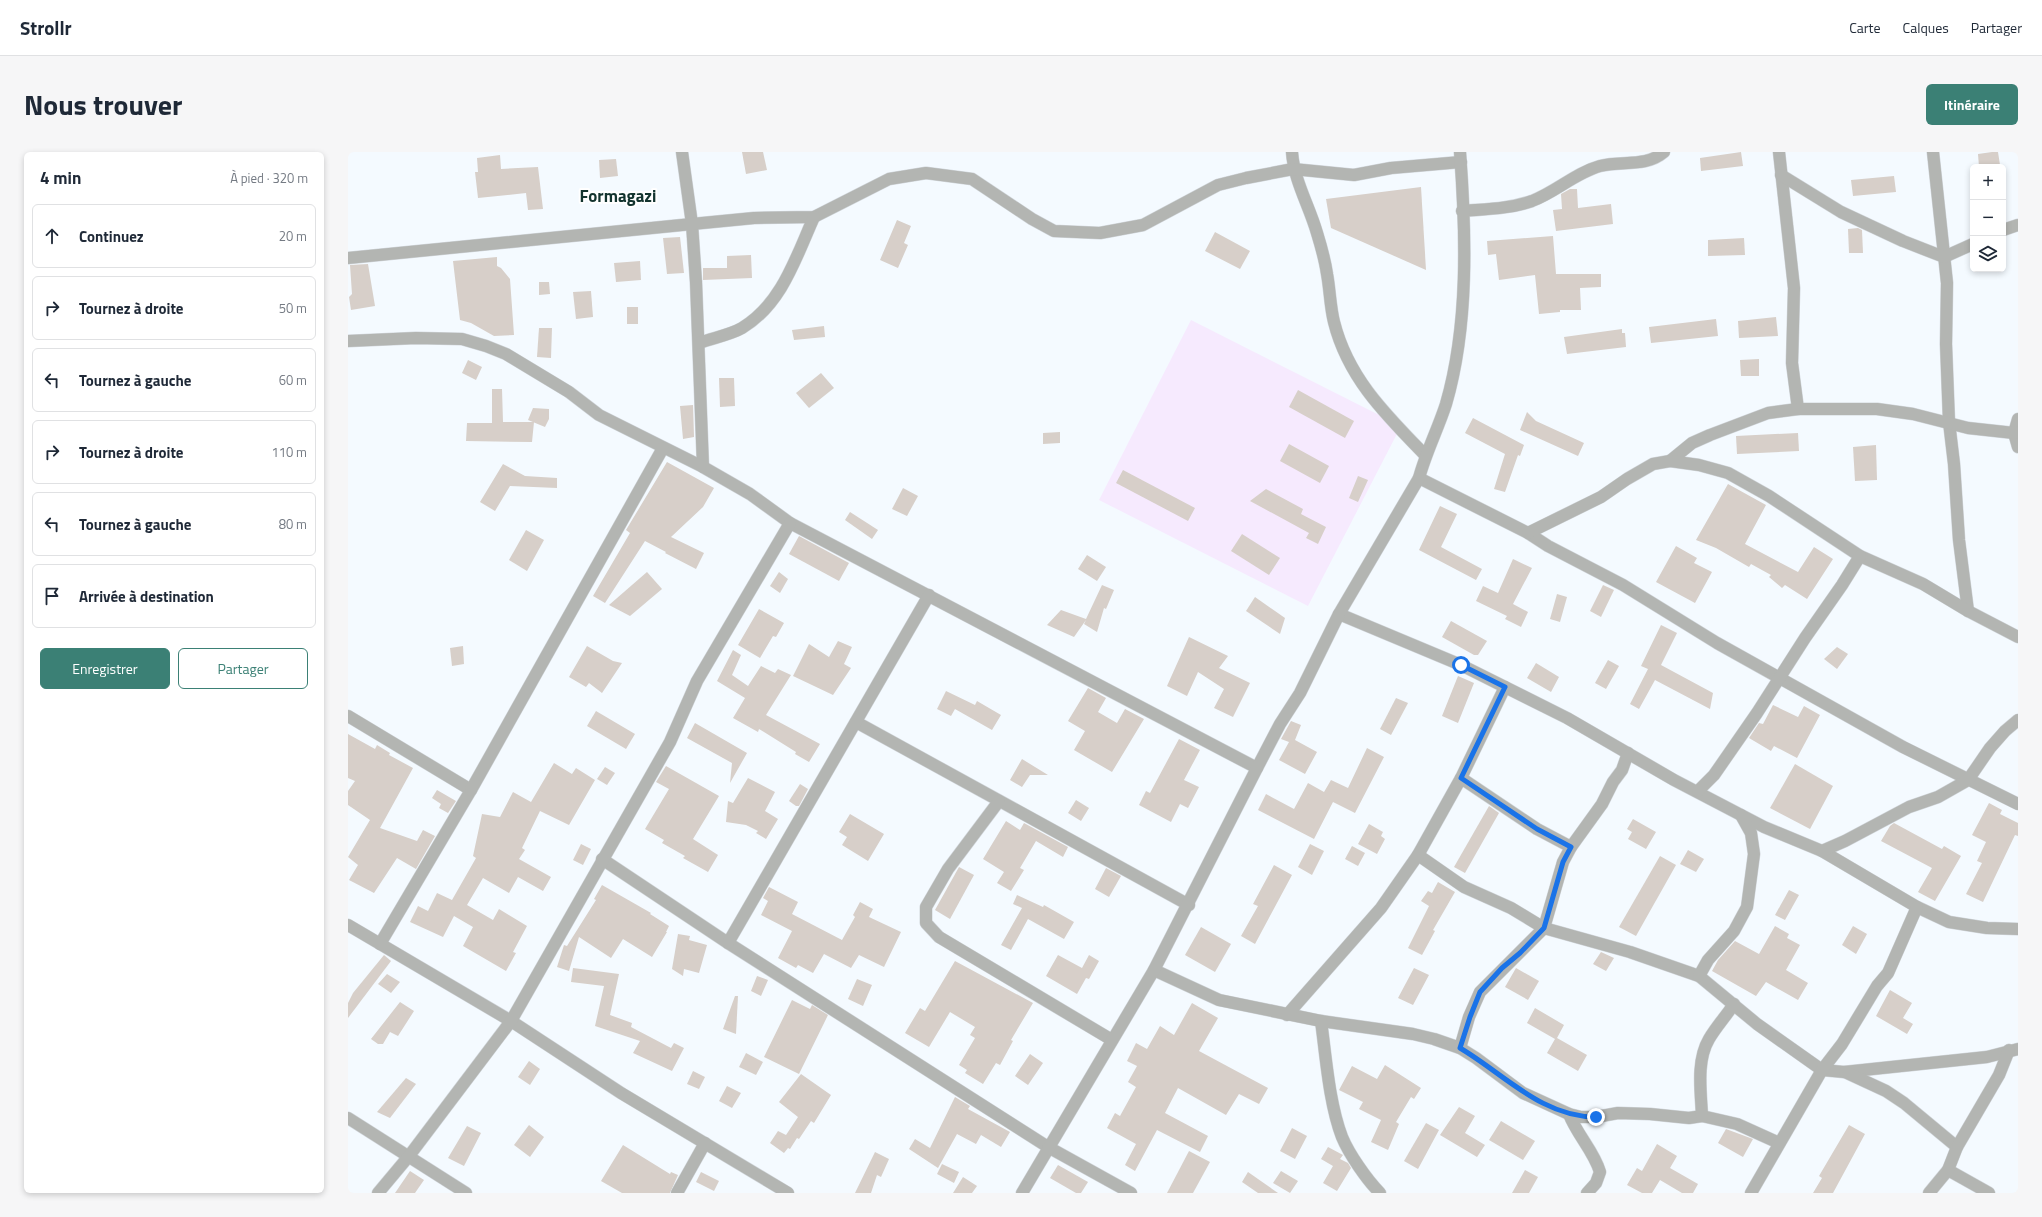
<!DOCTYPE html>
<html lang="fr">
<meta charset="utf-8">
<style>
:root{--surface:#fff;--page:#f6f6f7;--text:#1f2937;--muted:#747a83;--line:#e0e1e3;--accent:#3b8075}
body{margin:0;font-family:"Titillium Web",sans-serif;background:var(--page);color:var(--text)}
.controls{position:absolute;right:12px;top:12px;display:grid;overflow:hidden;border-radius:6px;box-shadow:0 2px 6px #0003}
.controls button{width:36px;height:36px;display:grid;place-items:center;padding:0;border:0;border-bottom:1px solid var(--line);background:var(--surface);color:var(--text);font:20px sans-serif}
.stop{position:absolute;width:12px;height:12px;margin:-9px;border:3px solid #1a73e8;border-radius:50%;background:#fff}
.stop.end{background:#1a73e8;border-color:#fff;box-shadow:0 1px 4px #0008}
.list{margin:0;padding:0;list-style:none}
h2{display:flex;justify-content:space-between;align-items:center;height:52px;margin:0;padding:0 16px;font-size:17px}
h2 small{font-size:13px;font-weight:400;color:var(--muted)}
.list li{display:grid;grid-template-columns:26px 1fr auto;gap:12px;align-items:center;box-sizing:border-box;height:64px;margin:0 8px 8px;padding:0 8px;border:1px solid var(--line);border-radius:6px}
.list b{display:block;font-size:15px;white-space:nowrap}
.list em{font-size:13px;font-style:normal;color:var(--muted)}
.actions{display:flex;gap:8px;padding:12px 16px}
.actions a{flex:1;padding:9px 0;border:1px solid var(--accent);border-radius:6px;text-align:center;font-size:14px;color:var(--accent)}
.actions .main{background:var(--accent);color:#fff}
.icon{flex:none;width:22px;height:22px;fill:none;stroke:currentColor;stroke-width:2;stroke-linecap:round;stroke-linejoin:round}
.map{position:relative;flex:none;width:1670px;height:1041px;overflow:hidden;border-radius:6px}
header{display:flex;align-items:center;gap:24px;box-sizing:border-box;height:56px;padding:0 20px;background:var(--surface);border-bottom:1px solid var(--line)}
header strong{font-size:19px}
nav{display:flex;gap:22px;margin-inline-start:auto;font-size:14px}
.intro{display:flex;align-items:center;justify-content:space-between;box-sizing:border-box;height:96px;padding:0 24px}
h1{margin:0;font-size:28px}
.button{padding:10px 18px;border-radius:6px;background:var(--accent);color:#fff;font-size:14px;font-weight:700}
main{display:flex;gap:24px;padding:0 24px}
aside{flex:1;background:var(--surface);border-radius:6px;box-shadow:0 2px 6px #0003}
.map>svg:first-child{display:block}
</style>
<header>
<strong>Strollr</strong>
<nav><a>Carte</a><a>Calques</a><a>Partager</a></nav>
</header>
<div class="intro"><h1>Nous trouver</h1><a class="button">Itinéraire</a></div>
<main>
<aside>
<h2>4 min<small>À pied · 320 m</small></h2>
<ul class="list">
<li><svg class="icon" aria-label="ahead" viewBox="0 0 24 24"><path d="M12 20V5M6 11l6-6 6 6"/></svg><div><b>Continuez</b></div><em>20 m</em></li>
<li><svg class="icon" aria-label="right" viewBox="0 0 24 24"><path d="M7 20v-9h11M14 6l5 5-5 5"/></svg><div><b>Tournez à droite</b></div><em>50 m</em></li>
<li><svg class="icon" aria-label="left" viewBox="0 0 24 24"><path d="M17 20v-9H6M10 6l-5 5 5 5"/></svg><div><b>Tournez à gauche</b></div><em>60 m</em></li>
<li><svg class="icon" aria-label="right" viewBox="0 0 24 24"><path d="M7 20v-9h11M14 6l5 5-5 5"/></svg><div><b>Tournez à droite</b></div><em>110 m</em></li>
<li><svg class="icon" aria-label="left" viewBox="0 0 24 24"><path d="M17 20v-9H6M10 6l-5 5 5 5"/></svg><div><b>Tournez à gauche</b></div><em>80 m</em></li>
<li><svg class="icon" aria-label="arrive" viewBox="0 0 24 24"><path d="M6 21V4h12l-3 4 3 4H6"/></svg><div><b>Arrivée à destination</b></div></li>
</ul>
<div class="actions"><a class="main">Enregistrer</a><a>Partager</a></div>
</aside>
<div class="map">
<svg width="1670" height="1041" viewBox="0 0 1670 1041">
<rect width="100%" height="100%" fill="#f4faff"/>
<polygon fill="#f6eafe" points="843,168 1053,274 960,454 751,348"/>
<g fill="#d7cfc9">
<polygon points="394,0 415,0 419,18 398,22"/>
<polygon points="1393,0 1395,14 1353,19 1352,6"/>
<polygon points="1644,0 1650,0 1652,13 1631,15 1630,2"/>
<polygon points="152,3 153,17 190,15 195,57 180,58 178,41 130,46 127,20 130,20 129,6"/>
<polygon points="268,7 270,24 252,26 251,8"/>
<polygon points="1546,24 1548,40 1505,44 1503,28"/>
<polygon points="1073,35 1078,118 983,76 978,47"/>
<polygon points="1222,37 1229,37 1230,56 1263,52 1265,72 1208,79 1205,58 1214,57 1213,42"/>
<polygon points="549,68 563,74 556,91 560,93 550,116 532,108"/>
<polygon points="1510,76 1514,78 1515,101 1501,101 1500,77"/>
<polygon points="867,80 902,99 892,117 857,99"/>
<polygon points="1205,84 1208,122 1253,122 1253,135 1232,136 1233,158 1212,158 1212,160 1191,162 1187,123 1151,128 1148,102 1140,103 1139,89"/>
<polygon points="332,85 336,121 319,122 315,86"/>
<polygon points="1396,86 1397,103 1360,104 1360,88"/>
<polygon points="403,103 404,126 355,128 355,116 379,116 379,104"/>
<polygon points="149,105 149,114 153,116 162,127 166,183 146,184 123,171 112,168 105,109"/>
<polygon points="292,109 293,128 268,130 266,111"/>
<polygon points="20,112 27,154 3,158 1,145 4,142 2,113"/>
<polygon points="191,130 201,130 202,142 191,143"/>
<polygon points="243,139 245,165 228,167 225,140"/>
<rect x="279" y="155" width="11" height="17"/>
<polygon points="1428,165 1430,184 1391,186 1390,169"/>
<polygon points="1368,167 1370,184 1303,191 1301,175"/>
<polygon points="476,174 477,185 446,188 444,178"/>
<polygon points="191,176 204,176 203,206 189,205"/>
<polygon points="1274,177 1274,181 1277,181 1278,195 1219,202 1216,185"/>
<polygon points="1411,207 1411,224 1393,224 1392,208"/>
<polygon points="120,208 134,215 128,228 114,221"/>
<polygon points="473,221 486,236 461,256 448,241"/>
<polygon points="371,226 386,226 387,254 372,255"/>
<polygon points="144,237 154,237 155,270 186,270 184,290 118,289 119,271 144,271"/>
<polygon points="950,238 1006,269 997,286 941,255"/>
<polygon points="345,253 346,285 335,287 332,254"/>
<polygon points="185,256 201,257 201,267 197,275 180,268"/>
<polygon points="1179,260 1188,269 1236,291 1230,304 1172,278"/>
<polygon points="1125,266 1176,293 1172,304 1170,303 1157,340 1146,337 1157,302 1117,281"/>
<polygon points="712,280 712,291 695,292 695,281"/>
<polygon points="1450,281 1451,299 1389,302 1388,284"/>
<polygon points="941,292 981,314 972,331 932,309"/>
<polygon points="1528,293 1529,328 1507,329 1505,295"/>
<polygon points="319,310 366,336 355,355 323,385 356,401 348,417 317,401 318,400 297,389 257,451 245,444 282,381 278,378"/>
<polygon points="155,312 177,324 209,326 209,336 162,334 147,359 132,350"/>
<polygon points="775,318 847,356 840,369 768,331"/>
<polygon points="1010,324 1020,328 1010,350 1001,346"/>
<polygon points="1380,332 1418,353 1397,392 1450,420 1466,395 1485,407 1459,447 1437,433 1434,436 1421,425 1423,423 1403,412 1401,415 1368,396 1348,388"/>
<polygon points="555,336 570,344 559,364 544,357"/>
<polygon points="918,337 955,357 953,362 978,375 970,392 958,386 961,381 902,349"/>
<polygon points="1092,354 1109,362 1093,395 1134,417 1128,428 1071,398"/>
<polygon points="502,360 530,378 524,387 497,368"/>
<polygon points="178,378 196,388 179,419 161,408"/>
<polygon points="894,382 932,406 921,423 883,399"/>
<polygon points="451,384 501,411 491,429 441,402"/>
<polygon points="1328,394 1349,406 1346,411 1364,420 1347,451 1308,430"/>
<polygon points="739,403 758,415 749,429 730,417"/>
<polygon points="1165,407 1184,416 1165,452 1180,460 1173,475 1157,467 1159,464 1128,449 1135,434 1150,441"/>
<polygon points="299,420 314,437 282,464 261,453"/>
<polygon points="431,420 440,427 432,441 422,434"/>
<polygon points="754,433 766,438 758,457 756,456 749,480 736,472 738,468 726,485 699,473 713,458 738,467"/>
<polygon points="1255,433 1266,438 1253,465 1242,459"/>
<polygon points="1209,442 1219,445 1212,470 1202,467"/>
<polygon points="907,445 937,466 932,482 898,459"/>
<polygon points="411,457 436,471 428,485 425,484 412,506 390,493"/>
<polygon points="1103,469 1139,489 1130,503 1126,503 1094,485"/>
<polygon points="1313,473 1329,481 1313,513 1365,541 1362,557 1307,528 1291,557 1282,552 1300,517 1293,514"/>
<polygon points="841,485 880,504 871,516 902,531 885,565 866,556 876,537 850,520 839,544 819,534"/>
<polygon points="490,489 504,495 496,512 503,516 485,543 445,524 461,492 481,505"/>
<polygon points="115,494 116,512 104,514 102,496"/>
<polygon points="239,494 265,509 274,511 254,541 241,531 238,535 221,525"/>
<polygon points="1489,495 1500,502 1489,517 1476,507"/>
<polygon points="385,498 393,503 384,523 400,534 413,514 427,521 430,517 443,523 418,563 472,592 461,610 447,602 448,600 411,577 410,580 385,566 397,546 369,529"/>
<polygon points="1260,508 1271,514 1258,537 1247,531"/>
<polygon points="1188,511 1211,525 1203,540 1179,526"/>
<polygon points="1110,524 1126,531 1110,571 1094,564"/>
<polygon points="740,536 758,546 750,560 769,571 777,557 796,567 764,620 726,598 737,579 720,569"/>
<polygon points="598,539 627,553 629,549 653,563 644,578 607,557 603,564 589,557"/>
<polygon points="1048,546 1060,551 1043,583 1032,577"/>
<polygon points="1425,553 1450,565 1456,554 1472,563 1449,606 1426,594 1423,599 1401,586 1411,571 1415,572"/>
<polygon points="248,559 287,582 278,597 239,574"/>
<polygon points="943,569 953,573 947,588 969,600 957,622 931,608 941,590 933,587"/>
<polygon points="347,571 399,601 382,631 384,611 339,586"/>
<polygon points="0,582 27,597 29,593 42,601 41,603 65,616 32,676 69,689 75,678 87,684 68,717 49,706 26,741 1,728 10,713 0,705 22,668 0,653 0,639 7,629 0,626"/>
<polygon points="831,587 852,598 836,628 851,635 840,656 832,652 823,670 791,653 798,639 802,641"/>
<polygon points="1019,596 1036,605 1007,661 985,650 966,687 910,658 918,642 946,657 960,631 976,640 983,628 1000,636"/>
<polygon points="674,607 700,623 682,623 674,635 662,628"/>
<polygon points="206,611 224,622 228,616 247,628 221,673 192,659 174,696 177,698 171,707 203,725 195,739 170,725 161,741 135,726 119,753 145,768 151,757 179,774 165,800 168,801 158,819 115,794 125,775 106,764 95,785 62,770 70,754 80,759 89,741 104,748 128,706 125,704 134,662 152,665 165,640 183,650"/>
<polygon points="1447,612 1485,634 1462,677 1422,656"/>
<polygon points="318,614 371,644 345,687 370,703 360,720 335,706 337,704 314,691 316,688 297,677 321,637 308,630"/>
<polygon points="257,615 267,621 259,633 249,627"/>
<polygon points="400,626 427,640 417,659 430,667 418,687 408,681 410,679 398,673 378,670 380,649 385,651"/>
<polygon points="452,632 460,637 451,654 448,654 441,649"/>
<polygon points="89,638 108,649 100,661 91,656 93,652 84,646"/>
<polygon points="728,648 741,656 733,669 720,661"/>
<polygon points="1641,651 1654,658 1652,662 1670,671 1670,684 1667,683 1635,750 1618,742 1634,711 1629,709 1638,690 1624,683"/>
<polygon points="1141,654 1151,661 1117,721 1106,715"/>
<polygon points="502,662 536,682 520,709 494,693 499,685 491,680"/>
<polygon points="1285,667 1308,680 1298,697 1280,687 1284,680 1279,677"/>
<polygon points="658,669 672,678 676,671 720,695 715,705 688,689 672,716 676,718 663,739 649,731 656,720 635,707"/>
<polygon points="1546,671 1594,697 1596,694 1613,704 1587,749 1570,740 1584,716 1533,689 1542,674"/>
<polygon points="1021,672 1035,680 1033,684 1037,687 1029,702 1010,692"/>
<polygon points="233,692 243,697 235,713 225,708"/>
<polygon points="962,692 976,699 964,723 950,715"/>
<polygon points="1004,694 1017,701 1010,714 997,707"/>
<polygon points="1340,698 1356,707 1348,720 1332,712"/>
<polygon points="1312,704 1328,713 1288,784 1271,775"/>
<polygon points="926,713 944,723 907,792 893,784 910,754 905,752"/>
<polygon points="611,715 626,723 602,767 587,758"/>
<polygon points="758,716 773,724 761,745 747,737"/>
<polygon points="1090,730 1107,740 1085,778 1087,779 1074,803 1060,796 1081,754 1073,749 1080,739 1084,741"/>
<polygon points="254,733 303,761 302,762 321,774 318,780 319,780 304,805 275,787 263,806 231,785 221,819 209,815 216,793 219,794 248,748 246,747"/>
<polygon points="421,735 450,750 444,762 494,788 507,765 505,763 512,750 525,757 521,765 553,780 536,815 511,803 503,816 476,802 465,821 450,813 448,816 430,806 444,779 413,763 420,749 415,746"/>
<polygon points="1441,738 1451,743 1437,768 1427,763"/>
<polygon points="669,743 695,755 696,753 726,770 716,787 680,767 663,798 653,793 674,756 665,752"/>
<polygon points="1427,774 1441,782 1439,786 1452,793 1438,818 1460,831 1450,848 1418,830 1408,844 1364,819 1370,808 1387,789 1411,802"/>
<polygon points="1505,774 1519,782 1508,802 1494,793"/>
<polygon points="853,775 883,792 867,820 837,803"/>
<polygon points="330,782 342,784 341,788 359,793 351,821 336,817 335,824 324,817"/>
<polygon points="1253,800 1266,806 1258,819 1245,812"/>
<polygon points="36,803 43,809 0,866 0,851 5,841"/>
<polygon points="710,803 734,816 741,803 751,809 741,827 738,826 729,842 698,824"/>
<polygon points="607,809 685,851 663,888 665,889 652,913 648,911 635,932 617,921 619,918 611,913 627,886 622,883 627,875 602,860 581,895 557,881 572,856 577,859"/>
<polygon points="225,816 271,822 262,863 284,871 283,875 323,896 326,891 336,896 324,919 285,901 292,889 247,874 256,834 223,830"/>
<polygon points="1066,816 1081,823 1065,853 1050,846"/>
<polygon points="1168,816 1191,829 1180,848 1157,835"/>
<polygon points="39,822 52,830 43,841 30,832"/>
<polygon points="409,824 420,828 413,844 403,839"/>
<polygon points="509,827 524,833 515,854 500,847"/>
<polygon points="1542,838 1564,851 1555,866 1565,872 1559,882 1528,864"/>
<polygon points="387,844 390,844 388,882 375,877"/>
<polygon points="444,848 462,857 464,853 480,863 451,922 416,905"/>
<polygon points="52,850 66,859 50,884 42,880 35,892 30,892 23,887"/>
<polygon points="844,851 870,866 851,899 920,936 911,952 891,942 878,963 830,936 817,961 860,984 852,1000 809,978 787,1019 777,1013 788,992 759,976 767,961 772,964 788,935 780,930 789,914 779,909 788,891 799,897 812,874 826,883"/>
<polygon points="1187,856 1216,873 1209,886 1239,903 1230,919 1199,901 1207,887 1179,871"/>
<polygon points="398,901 415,910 408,923 391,915"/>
<polygon points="682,902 695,911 680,933 667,924"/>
<polygon points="181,909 192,917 182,933 170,925"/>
<polygon points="1037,913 1073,936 1066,947 1063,945 1048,970 1051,972 1040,998 1023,990 1033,968 1011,957 1015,950 991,938 1004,914 1029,927"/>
<polygon points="345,919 357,925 351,937 339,932"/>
<polygon points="453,922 483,943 466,971 463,969 451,987 449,986 442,997 440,996 436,1001 422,991 430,979 438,983 450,965 431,950"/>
<polygon points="58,926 68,932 42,966 29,960"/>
<polygon points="379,934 393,941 384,956 371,949"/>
<polygon points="607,945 622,954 620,957 662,980 653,995 633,983 628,992 609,982 590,1016 561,997 567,987 582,996"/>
<polygon points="1111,955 1127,964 1117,981 1137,993 1129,1005 1092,983"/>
<polygon points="1153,969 1187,989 1175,1008 1141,988"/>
<polygon points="1078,971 1091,978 1070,1017 1056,1009"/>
<polygon points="181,973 196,985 182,1005 166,993"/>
<polygon points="1501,973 1517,982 1485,1041 1465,1041 1474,1026 1471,1024"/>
<polygon points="119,974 133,981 116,1014 100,1006"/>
<polygon points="944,976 959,984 947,1007 932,999"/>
<polygon points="1378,977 1405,987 1395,1005 1370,991"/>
<polygon points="1309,992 1329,1004 1322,1016 1350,1032 1345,1041 1334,1041 1312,1028 1304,1041 1294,1041 1279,1033 1289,1016 1294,1019"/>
<polygon points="275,993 322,1022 323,1020 330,1023 322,1041 274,1041 253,1029"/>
<polygon points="980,995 995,1003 992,1007 1000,1011 1003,1016 989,1039 975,1031 985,1014 973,1007"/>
<polygon points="841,999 862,1010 845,1041 819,1041"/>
<polygon points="527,1000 541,1007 533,1025 529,1023 523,1041 507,1041"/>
<polygon points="594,1012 611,1020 606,1031 589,1022"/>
<polygon points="710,1013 740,1030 733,1041 728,1041 702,1026"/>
<polygon points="1177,1018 1190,1025 1181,1041 1164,1041"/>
<polygon points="62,1019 76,1028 67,1041 47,1041"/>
<polygon points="933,1019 950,1029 942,1041 925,1031"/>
<polygon points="353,1020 371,1029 366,1039 348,1030"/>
<polygon points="900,1020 930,1041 910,1041 894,1030"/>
<polygon points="615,1025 629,1034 624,1041 605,1041"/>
</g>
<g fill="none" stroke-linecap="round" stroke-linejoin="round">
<g stroke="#d2d7dc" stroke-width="13">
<g id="street">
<polyline points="334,0 344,72 348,130 355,315"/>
<path d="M944,0C946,29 961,53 969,81C973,94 977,108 979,122C982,138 982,154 986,170C1000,226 1038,263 1077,303"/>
<polyline points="1431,0 1446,136 1444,211 1450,257"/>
<polyline points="1585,0 1599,131 1598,192 1601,270 1606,312 1611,388 1620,459"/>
<polyline points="1433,23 1493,60 1555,89 1596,105 1625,92"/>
<path d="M1114,59C1138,57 1161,57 1184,49C1208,40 1227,21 1252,14C1274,8 1297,16 1316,0"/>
<polyline points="1655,78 1670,73"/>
<polyline points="0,106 344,72 406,66 466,65 541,27 578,21 624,27 684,67 706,79 752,81 795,73 870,33 898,26 945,17 1006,23 1043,16 1113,10"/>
<polyline points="0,189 68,186 114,187 138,194 158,202 221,240 251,263 355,315 402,342 442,371 909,616"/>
<path d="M351,191C364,186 382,183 394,176C434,152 448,105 466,65"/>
<polyline points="1670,267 1666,281 1670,295"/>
<polyline points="1322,309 1344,291 1362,283 1420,261 1450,257 1529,257 1565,262 1620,276 1666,281 1670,280"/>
<polyline points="1071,326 1180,381 1200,394 1275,433 1369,491 1555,595 1670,652"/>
<polyline points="1180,381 1253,345 1279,327 1305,312 1322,309 1351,313 1380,321 1421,344 1512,404 1575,432 1620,459 1670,485"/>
<polyline points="991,462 1113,513 1219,566 1326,628 1416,675 1474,699 1569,755 1601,770 1639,776 1670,777"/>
<polyline points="0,564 123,638 32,792"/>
<polyline points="508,570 841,753"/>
<polyline points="1113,626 1189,677 1223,695"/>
<polyline points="123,638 315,296"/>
<polyline points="1350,639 1366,623 1409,561 1457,486 1494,433 1512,404"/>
<polyline points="651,649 600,717 578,755 578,771 591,785 764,888"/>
<polyline points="1474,699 1497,689 1561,655 1590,645 1620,628 1642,596 1657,579 1670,568"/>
<polyline points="1070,703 1116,735 1163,756 1196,776 1282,800 1351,824 1409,872 1474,918 1496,920 1639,905 1670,897"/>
<polyline points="254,707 380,791 700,995 783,1041"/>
<polyline points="0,773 163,869 273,941 440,1041"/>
<polyline points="380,791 581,443"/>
<polyline points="806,818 871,848 973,869 1065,882 1086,887 1112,896 1128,906 1175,941 1221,962 1233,965 1248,965 1270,961 1302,962 1341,966 1354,964 1389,972 1431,991"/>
<polyline points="1351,824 1360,808 1386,779 1399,755 1406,702 1403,681 1393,663"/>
<polyline points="939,863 1033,756 1070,703 1113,626 1157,535"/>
<path d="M973,869C978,905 981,951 994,985C1001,1002 1019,1028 1032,1041"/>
<polyline points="1112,896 1121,865 1132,840 1196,776 1215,710 1223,695 1254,652 1265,630 1274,618 1280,601"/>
<polyline points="1497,920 1538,939 1556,951 1609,995"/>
<path d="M1221,962C1229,983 1246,999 1252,1020L1248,1031L1239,1041"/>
<path d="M1354,964C1353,940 1348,909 1361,887C1368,875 1378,864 1386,852"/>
<polyline points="0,966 118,1041"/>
<polyline points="1600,1018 1641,1041"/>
<polyline points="30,1041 61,1004 163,869 322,590 349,529 442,371"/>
<polyline points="329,1041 357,991"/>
<path d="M674,1041L806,818L909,616L932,572L952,541L991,462L1071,326C1078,300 1090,277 1098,252C1121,173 1118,81 1112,0"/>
<polyline points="1403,1041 1474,918 1494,892 1529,834 1540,821 1569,755"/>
<polyline points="1581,1041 1600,1018 1609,995 1651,923 1661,898"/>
</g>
</g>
<use href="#street" stroke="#b3b5b2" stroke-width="12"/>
</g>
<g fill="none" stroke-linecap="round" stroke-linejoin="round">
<path stroke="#1a73e8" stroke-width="5" d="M1113,513L1157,535L1113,626L1189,677L1223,695L1215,710L1196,776L1172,801L1154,816L1132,840L1122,865L1112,896C1156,922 1194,965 1248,965"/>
</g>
<g text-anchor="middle" stroke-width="4" stroke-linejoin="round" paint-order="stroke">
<g font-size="17" font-weight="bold" fill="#13342f" stroke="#fff">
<text x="270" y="50">Formagazi</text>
</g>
</g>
</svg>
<div class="controls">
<button>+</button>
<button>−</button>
<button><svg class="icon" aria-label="layers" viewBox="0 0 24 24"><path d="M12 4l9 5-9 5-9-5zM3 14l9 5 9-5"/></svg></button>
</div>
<div class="stop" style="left:1113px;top:513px"></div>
<div class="stop end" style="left:1248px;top:965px"></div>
</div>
</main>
